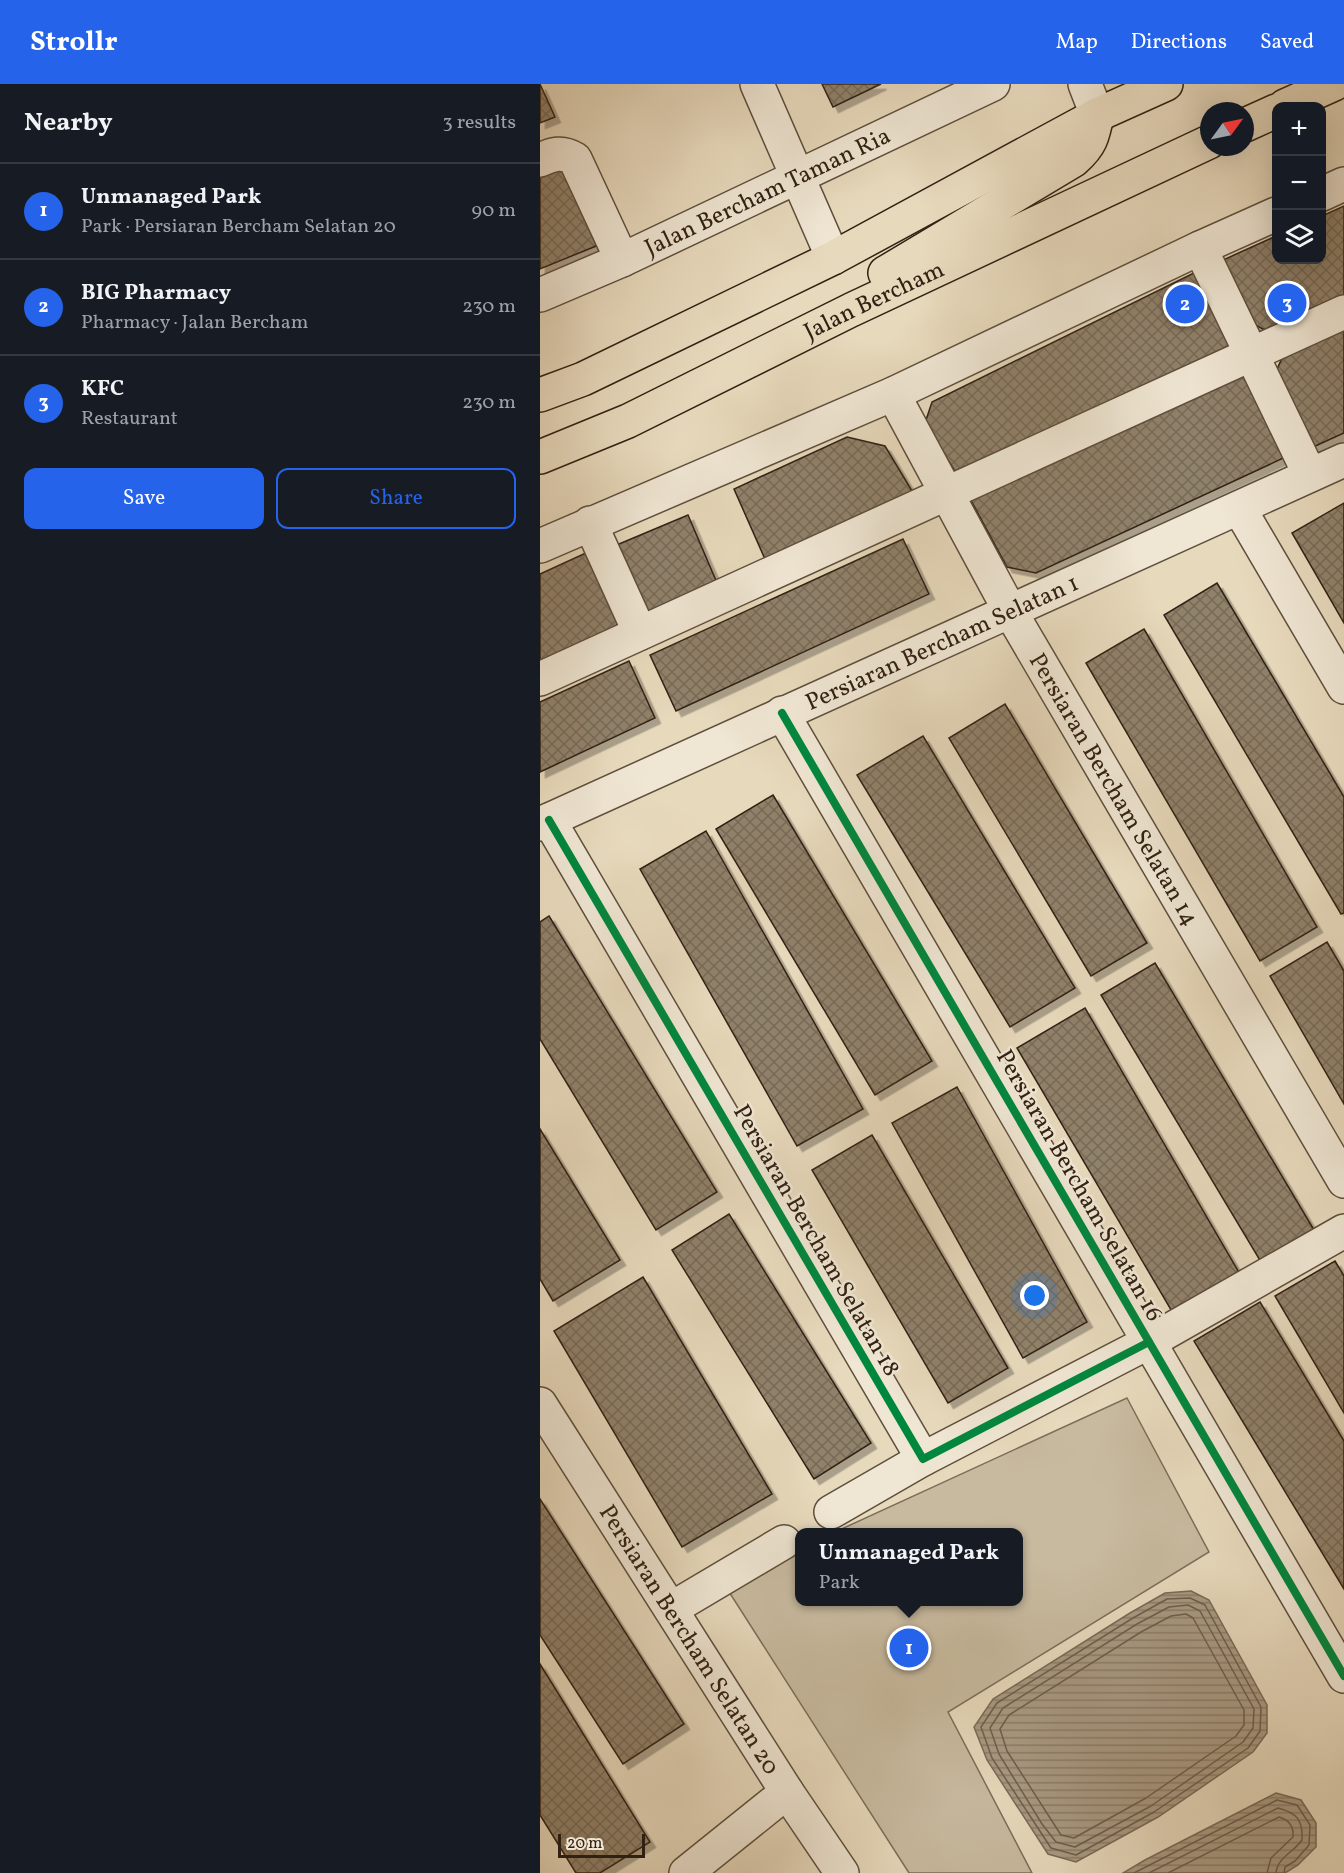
<!DOCTYPE html>
<meta charset="utf-8">
<style>
:root{--surface:#171b24;--page:#20242c;--text:#f1f3f6;--muted:#9ea1a6;--line:#363941;--accent:#2563eb}
body{margin:0;font-family:Vollkorn,serif;background:var(--page);color:var(--text)}
.controls{position:absolute;right:18px;top:18px;display:grid;overflow:hidden;border-radius:12px;box-shadow:0 6px 24px #0002}
.controls button{width:54px;height:54px;display:grid;place-items:center;padding:0;border:0;border-bottom:2px solid var(--line);background:var(--surface);color:var(--text);font:30px sans-serif}
.compass{position:absolute;left:660px;top:18px;width:54px;height:54px;border-radius:50%;background:var(--surface);box-shadow:0 6px 24px #0002;rotate:57deg}
.scale{position:absolute;left:18px;bottom:15px;width:87px;box-sizing:border-box;padding-left:6px;border:3px solid #312113;border-top:0;font-size:16px;line-height:21px;white-space:nowrap;color:#312113;-webkit-text-stroke:4px #efe6d3;paint-order:stroke}
.you{position:absolute;left:495px;top:1212px;width:21px;height:21px;margin:-15px;border:4px solid #fff;border-radius:50%;background:#1a73e8;box-shadow:0 0 0 9px #1a73e833}
.badge{display:grid;place-items:center;width:39px;height:39px;border-radius:50%;background:var(--accent);color:#fff;font-size:20px;font-weight:700}
.pin{position:absolute;translate:-50% -50%;border:3px solid #fff;box-shadow:0 2px 6px #0006}
.popup{position:absolute;left:255px;top:1444px;width:228px;height:78px;box-sizing:border-box;display:grid;place-content:center;border-radius:12px;background:var(--surface);filter:drop-shadow(0 2px 4px #0005);font-size:20px;white-space:nowrap;color:var(--muted)}
.popup b{font-size:22px;color:var(--text)}
.popup::after{content:'';position:absolute;left:50%;top:100%;margin-left:-12px;border:12px solid transparent;border-top-color:var(--surface)}
.list{margin:0;padding:0;list-style:none}
h2{display:flex;justify-content:space-between;align-items:center;height:78px;margin:0;padding:0 24px;font-size:26px}
h2 small{font-size:20px;font-weight:400;color:var(--muted)}
.list li{display:grid;grid-template-columns:39px 1fr auto;gap:18px;align-items:center;box-sizing:border-box;height:96px;padding:0 24px;border-top:2px solid var(--line)}
.list b{display:block;font-size:22px;white-space:nowrap}
.list p{margin:0;font-size:20px;white-space:nowrap;color:var(--muted)}
.list em{font-size:20px;font-style:normal;color:var(--muted)}
.actions{display:flex;gap:12px;padding:18px 24px}
.actions a{flex:1;padding:14px 0;border:2px solid var(--accent);border-radius:12px;text-align:center;font-size:21px;color:var(--accent)}
.actions .main{background:var(--accent);color:#fff}
.icon{flex:none;width:33px;height:33px;fill:none;stroke:currentColor;stroke-width:2;stroke-linecap:round;stroke-linejoin:round}
.map{position:relative;flex:none;width:804px;height:1789px;overflow:hidden}
header{display:flex;align-items:center;gap:36px;box-sizing:border-box;height:84px;padding:0 30px;background:var(--accent);color:#fff}
header strong{font-size:28px}
nav{display:flex;gap:33px;margin-inline-start:auto;font-size:21px}
main{display:flex}
aside{flex:1;background:var(--surface)}
.map>svg:first-child{display:block}
</style>
<header>
<strong>Strollr</strong>
<nav><a>Map</a><a>Directions</a><a>Saved</a></nav>
</header>
<main>
<aside>
<h2>Nearby<small>3 results</small></h2>
<ul class="list">
<li><span class="badge">1</span><div><b>Unmanaged Park</b><p>Park · Persiaran Bercham Selatan 20</p></div><em>90 m</em></li>
<li><span class="badge">2</span><div><b>BIG Pharmacy</b><p>Pharmacy · Jalan Bercham</p></div><em>230 m</em></li>
<li><span class="badge">3</span><div><b>KFC</b><p>Restaurant</p></div><em>230 m</em></li>
</ul>
<div class="actions"><a class="main">Save</a><a>Share</a></div>
</aside>
<div class="map">
<svg width="804" height="1789" viewBox="0 0 804 1789">
<defs>
<pattern id="water-rules" width="6" height="5" patternUnits="userSpaceOnUse" patternTransform="scale(1.5)"><rect width="6" height="5" fill="#a99a83"/><path d="M0 2.5h6" fill="none" stroke="#8a7d6a"/></pattern>
<pattern id="building-cross-hatch" width="8" height="8" patternUnits="userSpaceOnUse" patternTransform="scale(1.5)"><rect width="8" height="8" fill="#90816b"/><path d="M0 0l8 8M0 8l8-8" fill="none" stroke="#766957"/></pattern>
<filter id="shadow"><feDropShadow dx="5.5" dy="5.5" stdDeviation="0" flood-color="#0004"/></filter>
</defs>
<rect width="100%" height="100%" fill="#e7d9bc"/>
<filter id="stains"><feTurbulence type="fractalNoise" baseFrequency=".00333" numOctaves="4"/><feColorMatrix values="0 0 0 0 .2 0 0 0 0 .09 0 0 0 0 .02 0 0 0 .5 -.17"/></filter>
<radialGradient id="worn" r=".72"><stop offset=".6" stop-color="#630" stop-opacity="0"/><stop offset="1" stop-color="#630" stop-opacity=".3"/></radialGradient>
<polygon fill="#c8ba9f" stroke="#7c6e59" stroke-width="1.5" points="587,1314 669,1468 408,1628 492,1789 369,1789 184,1500 259,1465 260,1518 478,1518 478,1448 295,1448"/>
<g fill="url(#water-rules)" stroke="#796a56" stroke-width="1.5">
<polygon points="651,1507 669,1516 727,1621 727,1649 713,1668 618,1733 536,1778 508,1770 447,1676 434,1643 453,1615 590,1529 625,1509"/>
<polygon points="736,1709 761,1716 776,1739 776,1763 758,1781 745,1789 583,1789 605,1776"/>
</g>
<g fill="none" stroke-linecap="round" stroke-linejoin="round">
<g stroke="#6d5e4b" stroke-width="1.5">
<polygon points="650,1514 665,1521 721,1623 720,1647 708,1664 614,1728 536,1771 511,1764 452,1674 441,1643 457,1619 593,1534 627,1515"/>
<polygon points="648,1521 660,1527 714,1625 713,1644 703,1658 611,1722 535,1763 516,1758 502,1740 459,1670 450,1644 463,1624 597,1540 629,1523"/>
<polygon points="646,1530 653,1534 704,1626 704,1641 696,1652 606,1714 534,1754 521,1751 467,1667 460,1645 469,1631 601,1548 631,1532"/>
<polyline points="594,1789 737,1716 757,1721 770,1741 769,1761 755,1777 745,1783 744,1789"/>
<path d="M609,1789L738,1724C757,1729 763,1736 762,1756C754,1768 737,1774 736,1789"/>
<path d="M628,1789L739,1733C749,1736 754,1743 753,1753L731,1774L727,1789"/>
</g>
</g>
<g fill="url(#building-cross-hatch)" stroke="#312113" stroke-width="1.5" filter="url(#shadow)">
<polygon points="0,0 15,33 0,39"/>
<polygon points="282,0 341,0 293,23"/>
<polygon points="10,82 35,93 66,158 0,185 0,86"/>
<polygon points="804,122 804,222 737,252 715,241 683,176 736,152 736,176 782,176 782,132"/>
<polygon points="662,185 695,255 686,272 421,397 385,339 392,318"/>
<polygon points="804,243 804,349 771,364 736,287 744,270"/>
<polygon points="698,290 715,299 750,371 496,489 467,483 428,411"/>
<polygon points="307,353 345,362 375,412 228,482 194,405"/>
<polygon points="804,419 804,539 752,449"/>
<polygon points="148,431 180,506 118,535 100,527 72,463"/>
<polygon points="363,455 389,510 136,627 110,571"/>
<polygon points="48,468 79,534 75,549 0,584 0,490"/>
<polygon points="677,499 804,713 804,829 801,830 624,531"/>
<polygon points="604,545 777,843 720,877 546,579"/>
<polygon points="89,577 115,634 0,688 0,618"/>
<polygon points="465,620 607,859 551,892 409,654"/>
<polygon points="383,652 535,904 470,943 317,691"/>
<polygon points="233,711 392,977 335,1011 176,745"/>
<polygon points="166,747 323,1025 257,1062 100,785"/>
<polygon points="9,832 177,1108 116,1146 0,955 0,838"/>
<polygon points="787,858 804,887 804,1020 730,892"/>
<polygon points="615,879 780,1156 727,1188 561,911"/>
<polygon points="545,924 704,1197 637,1236 477,964"/>
<polygon points="417,1003 547,1238 483,1274 352,1039"/>
<polygon points="0,1045 80,1176 13,1217 0,1195"/>
<polygon points="332,1051 468,1284 408,1319 272,1086"/>
<polygon points="189,1130 331,1359 274,1395 132,1166"/>
<polygon points="795,1177 804,1192 804,1329 735,1212"/>
<polygon points="103,1193 232,1410 142,1463 14,1247"/>
<polygon points="720,1218 804,1357 804,1505 654,1257"/>
<polygon points="0,1415 144,1640 83,1680 0,1551"/>
<polygon points="0,1580 110,1758 60,1789 36,1789 0,1731"/>
</g>
<g fill="none" stroke-linecap="round" stroke-linejoin="round">
<g stroke="#5e4f3d" stroke-width="36">
<g id="minor">
<polyline points="217,0 293,174"/>
<polyline points="545,0 557,31"/>
<path d="M0,76C13,70 22,67 35,75L82,176"/>
<polyline points="782,110 804,100"/>
<polyline points="660,164 770,391"/>
<path id="s1" d="M0,211L82,176L453,0"/>
<path id="s2" d="M353,310L470,527L804,1097"/>
<polyline points="699,424 804,603"/>
<polyline points="50,439 100,549"/>
<polyline points="0,462 353,310 660,164 736,130"/>
<polyline points="0,595 804,228"/>
<polyline points="242,629 804,1592"/>
<polyline points="9,736 383,1375 609,1258 804,1147"/>
<path id="s3" d="M0,740L804,376"/>
<path id="s4" d="M0,1320L247,1708L302,1789"/>
<polyline points="291,1428 383,1375"/>
<polyline points="131,1525 244,1458"/>
<polyline points="146,1789 247,1708"/>
</g>
</g>
<g stroke="#312113" stroke-width="36">
<g id="major">
<polyline points="745,22 794,0"/>
<polyline points="705,41 736,27"/>
<path d="M345,189L534,76C551,61 553,52 557,31"/>
<polyline points="0,311 43,295 293,174 557,31 626,0"/>
<path id="s5" d="M0,373L88,337L311,226L669,58"/>
</g>
</g>
<use href="#minor" stroke="#efe6d3" stroke-width="33"/>
<use href="#major" stroke="#e7d9bc" stroke-width="33"/>
<g stroke="#efe6d3" stroke-width="11">
<g id="cycleway">
<polyline points="242,629 804,1592"/>
<polyline points="9,736 383,1375 609,1258"/>
</g>
</g>
<use href="#cycleway" stroke="#00873e" stroke-width="8"/>
</g>
<g text-anchor="middle" stroke-width="5" stroke-linejoin="round" paint-order="stroke">
<g font-size="24" fill="#312113" stroke="#efe6d3">
<text dy="8" stroke="none"><textPath href="#s1" startOffset="250">Jalan Bercham Taman Ria</textPath></text>
<text dy="8" stroke="none"><textPath href="#s5" startOffset="369">Jalan Bercham</textPath></text>
<text dy="8" stroke="none"><textPath href="#s3" startOffset="441">Persiaran Bercham Selatan 1</textPath></text>
<text dy="8" stroke="none"><textPath href="#s2" startOffset="453">Persiaran Bercham Selatan 14</textPath></text>
<text transform="translate(540 1101) rotate(60)" y="8">Persiaran Bercham Selatan 16</text>
<text transform="translate(277 1156) rotate(60)" y="8">Persiaran Bercham Selatan 18</text>
<text dy="8" stroke="none"><textPath href="#s4" startOffset="279">Persiaran Bercham Selatan 20</textPath></text>
</g>
</g>
<rect width="100%" height="100%" filter="url(#stains)"/>
<rect width="100%" height="100%" fill="url(#worn)"/>
</svg>
<div class="controls">
<button>+</button>
<button>−</button>
<button><svg class="icon" aria-label="layers" viewBox="0 0 24 24"><path d="M12 4l9 5-9 5-9-5zM3 14l9 5 9-5"/></svg></button>
</div>
<svg class="compass" viewBox="-18 -18 36 36"><path d="M0-13l5 13h-10z" fill="#e53935"/><path d="M0 13l5-13h-10z" fill="#9ea1a6"/></svg>
<div class="scale">20 m</div>
<div class="you"></div>
<div class="pin badge" style="left:369px;top:1564px">1</div>
<div class="popup"><b>Unmanaged Park</b>Park</div>
<div class="pin badge" style="left:645px;top:220px">2</div>
<div class="pin badge" style="left:747px;top:219px">3</div>
</div>
</main>
